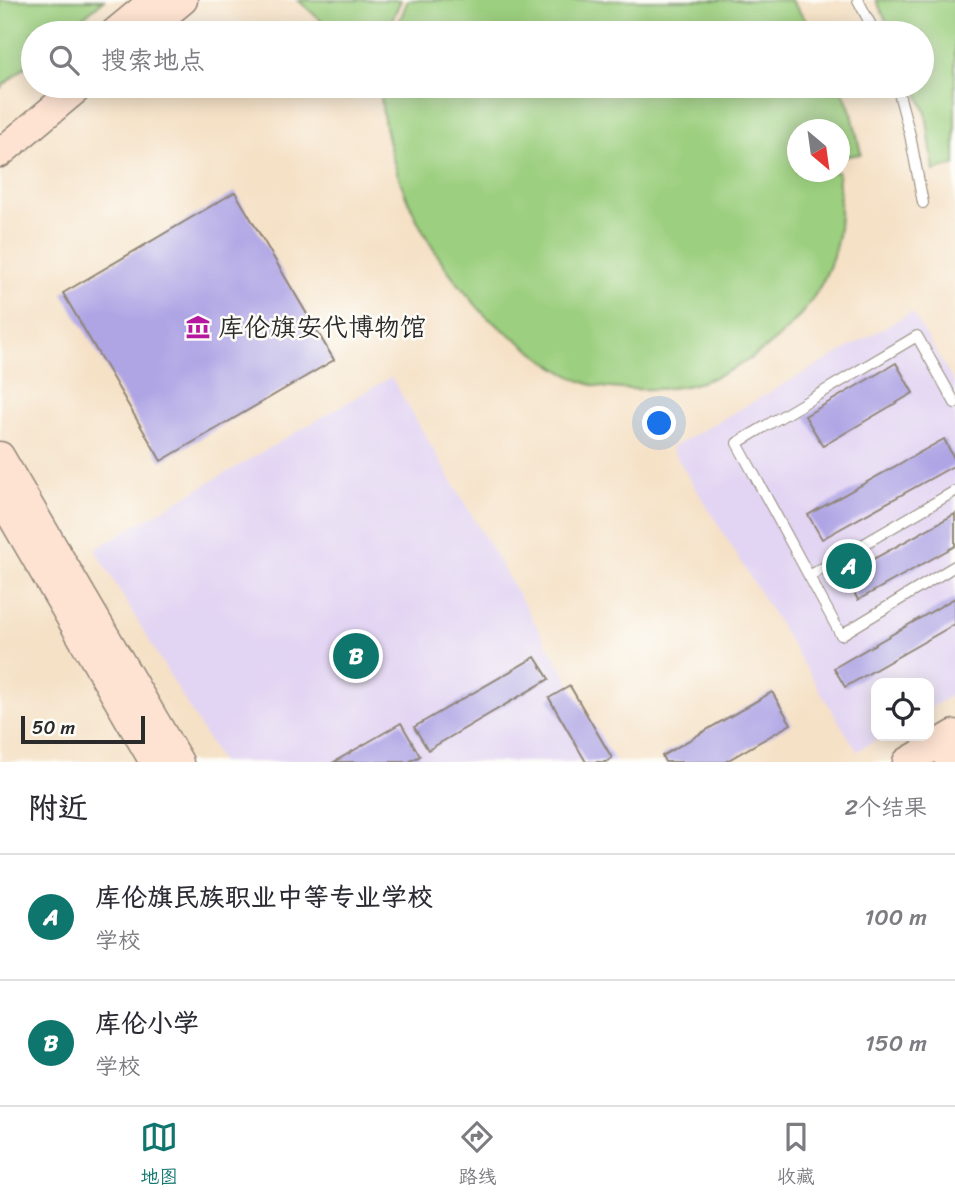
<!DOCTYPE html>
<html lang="zh">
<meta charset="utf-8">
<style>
:root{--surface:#fff;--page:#f2f2f3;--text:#2b2b33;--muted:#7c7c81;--line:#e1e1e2;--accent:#0f766e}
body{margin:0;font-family:Sriracha,"LXGW WenKai TC",sans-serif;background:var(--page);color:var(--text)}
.controls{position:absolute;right:21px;bottom:21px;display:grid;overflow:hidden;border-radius:14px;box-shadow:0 4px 18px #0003}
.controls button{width:63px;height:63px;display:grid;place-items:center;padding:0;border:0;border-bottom:2px solid var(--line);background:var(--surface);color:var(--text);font:35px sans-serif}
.compass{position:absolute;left:787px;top:119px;width:63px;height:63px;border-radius:50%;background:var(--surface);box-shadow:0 4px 18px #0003;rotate:151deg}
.scale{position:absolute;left:21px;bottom:18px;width:124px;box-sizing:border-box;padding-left:7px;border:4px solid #2b2b2b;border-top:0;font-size:19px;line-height:24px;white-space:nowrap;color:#2b2b2b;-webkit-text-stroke:5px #fdfcf7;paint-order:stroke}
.you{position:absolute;left:660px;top:424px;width:24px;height:24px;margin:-18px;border:5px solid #fff;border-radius:50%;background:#1a73e8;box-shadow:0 0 0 10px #1a73e833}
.badge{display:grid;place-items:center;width:46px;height:46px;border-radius:50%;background:var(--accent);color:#fff;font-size:23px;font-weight:700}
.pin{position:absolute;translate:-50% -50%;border:4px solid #fff;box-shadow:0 2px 7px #0006}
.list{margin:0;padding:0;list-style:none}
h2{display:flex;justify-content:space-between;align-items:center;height:91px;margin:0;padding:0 28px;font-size:30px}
h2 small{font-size:23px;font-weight:400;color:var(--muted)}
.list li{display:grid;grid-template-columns:46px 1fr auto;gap:21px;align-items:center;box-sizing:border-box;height:126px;padding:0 28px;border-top:2px solid var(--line)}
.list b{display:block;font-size:26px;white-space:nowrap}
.list p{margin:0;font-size:23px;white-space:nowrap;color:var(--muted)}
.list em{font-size:23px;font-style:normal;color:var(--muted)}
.icon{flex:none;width:38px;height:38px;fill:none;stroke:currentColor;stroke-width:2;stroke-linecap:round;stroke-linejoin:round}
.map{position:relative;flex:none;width:955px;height:762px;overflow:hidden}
.search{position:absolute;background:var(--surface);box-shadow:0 4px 18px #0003;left:21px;right:21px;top:21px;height:77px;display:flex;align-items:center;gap:18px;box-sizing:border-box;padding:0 24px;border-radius:38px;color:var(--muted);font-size:26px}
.sheet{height:343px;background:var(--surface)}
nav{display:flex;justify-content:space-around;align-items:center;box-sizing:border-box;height:98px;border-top:2px solid var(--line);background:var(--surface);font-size:19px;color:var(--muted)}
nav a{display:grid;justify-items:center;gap:4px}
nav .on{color:var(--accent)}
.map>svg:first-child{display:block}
</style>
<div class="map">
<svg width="955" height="762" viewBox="0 0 955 762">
<rect width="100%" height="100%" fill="#fdfcf7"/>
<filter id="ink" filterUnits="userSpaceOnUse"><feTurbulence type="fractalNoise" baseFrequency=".0143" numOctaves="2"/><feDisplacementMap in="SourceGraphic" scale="14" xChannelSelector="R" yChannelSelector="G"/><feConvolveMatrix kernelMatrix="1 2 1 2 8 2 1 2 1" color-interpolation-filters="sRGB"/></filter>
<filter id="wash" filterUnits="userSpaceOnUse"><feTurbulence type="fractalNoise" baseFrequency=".00686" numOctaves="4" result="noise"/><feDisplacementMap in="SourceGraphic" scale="28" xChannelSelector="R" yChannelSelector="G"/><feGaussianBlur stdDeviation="1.57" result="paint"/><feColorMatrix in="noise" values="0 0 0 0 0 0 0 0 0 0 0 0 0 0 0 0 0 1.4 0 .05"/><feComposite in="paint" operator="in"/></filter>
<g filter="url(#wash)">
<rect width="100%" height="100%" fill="#f5e1c6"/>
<g fill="#e2d4f3">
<polygon points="912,312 955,384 955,693 929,709 929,683 876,683 876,736 883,736 857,751 671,448"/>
<polygon points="391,377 616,762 221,762 95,549"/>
</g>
<g fill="#9ccf7f" stroke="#647d55" stroke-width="2">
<polygon points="0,0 104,0 64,33 33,33 33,60 0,88"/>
<polygon points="298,0 401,0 386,33 335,33"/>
<polygon points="408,0 791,0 815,33 395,33"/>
<polygon points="876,0 955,0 955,165 934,171 926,113 915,86 922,86 922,33 892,33"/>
<path d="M380,86H841L852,114L861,154L840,157L839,130H797V172H838C840,197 842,220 836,245C821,309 765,360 704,381C681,389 655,390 631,389C617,389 602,388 589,384C565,376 544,360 525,346C513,336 499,327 487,317C479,310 473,301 466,293C416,235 385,162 380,86Z"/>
</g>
<g id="blocks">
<g fill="#afa5e5">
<polygon points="235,192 334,360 161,461 63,293"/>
<polygon points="896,363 913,393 823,446 805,416"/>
<polygon points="944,439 955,460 955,465 822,539 808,515"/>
<polygon points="955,514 955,546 858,600 845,575"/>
<polygon points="955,598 955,624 845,687 834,668"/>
<polygon points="535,657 549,679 428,750 414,727"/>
<polygon points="570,686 612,758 606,762 586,762 549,698"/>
<polygon points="772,692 791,724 725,762 665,762 662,756"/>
<polygon points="401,723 420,756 409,762 334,762"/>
</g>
</g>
</g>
<g filter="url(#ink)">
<use href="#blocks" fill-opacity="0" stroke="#908678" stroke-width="2"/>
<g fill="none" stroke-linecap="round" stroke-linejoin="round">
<g stroke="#908678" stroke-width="12">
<g id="lane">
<polyline points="858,0 875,33"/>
<polyline points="897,86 910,135 923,203"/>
<polyline points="955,403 917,336 737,443 841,635 955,566"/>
<polyline points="809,576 955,491"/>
</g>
</g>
<g stroke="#908678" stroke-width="31">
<g id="secondary">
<polyline points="114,33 154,0"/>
<polyline points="143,33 183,0"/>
<polyline points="0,153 80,86"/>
<polyline points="0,456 179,762"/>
<polyline points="0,496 154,762"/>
<polyline points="907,762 955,734"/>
<polyline points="949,762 955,758"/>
</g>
</g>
<use href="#lane" stroke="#fff" stroke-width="10"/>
<use href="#secondary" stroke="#fee3d2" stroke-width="28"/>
</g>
</g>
<defs>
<g id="museum-bare" transform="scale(1.89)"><path d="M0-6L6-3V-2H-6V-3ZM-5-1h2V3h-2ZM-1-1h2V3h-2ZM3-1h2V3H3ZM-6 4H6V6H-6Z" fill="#b5179e" stroke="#fdfcf7" stroke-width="2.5" paint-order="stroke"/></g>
</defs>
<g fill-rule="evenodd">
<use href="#museum-bare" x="198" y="327"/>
</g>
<g text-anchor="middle" stroke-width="5" stroke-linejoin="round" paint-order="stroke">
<g font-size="26" fill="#2b2b2b" stroke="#fdfcf7" text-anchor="start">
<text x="218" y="336">库伦旗安代博物馆</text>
</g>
</g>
</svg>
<div class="controls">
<button><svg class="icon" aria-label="locate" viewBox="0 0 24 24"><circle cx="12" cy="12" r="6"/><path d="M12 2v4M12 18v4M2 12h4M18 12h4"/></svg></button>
</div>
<svg class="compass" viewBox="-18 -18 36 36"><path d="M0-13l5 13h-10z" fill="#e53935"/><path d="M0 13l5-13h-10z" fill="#7c7c81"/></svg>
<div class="scale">50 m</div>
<div class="you"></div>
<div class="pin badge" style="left:849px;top:566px">A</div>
<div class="pin badge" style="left:356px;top:656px">B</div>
<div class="search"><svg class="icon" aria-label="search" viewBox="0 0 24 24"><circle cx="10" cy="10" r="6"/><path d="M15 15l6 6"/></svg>搜索地点</div>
</div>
<section class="sheet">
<h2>附近<small>2个结果</small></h2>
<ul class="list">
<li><span class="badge">A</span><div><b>库伦旗民族职业中等专业学校</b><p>学校</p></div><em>100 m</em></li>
<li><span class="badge">B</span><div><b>库伦小学</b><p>学校</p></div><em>150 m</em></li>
</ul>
</section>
<nav>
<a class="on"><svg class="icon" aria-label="map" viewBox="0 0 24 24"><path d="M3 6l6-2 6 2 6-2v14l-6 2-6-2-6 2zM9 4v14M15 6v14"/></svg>地图</a>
<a><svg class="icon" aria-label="directions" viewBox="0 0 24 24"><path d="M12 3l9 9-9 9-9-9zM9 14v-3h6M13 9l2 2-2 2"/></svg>路线</a>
<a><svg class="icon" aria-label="saved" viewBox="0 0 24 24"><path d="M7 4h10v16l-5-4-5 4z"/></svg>收藏</a>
</nav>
